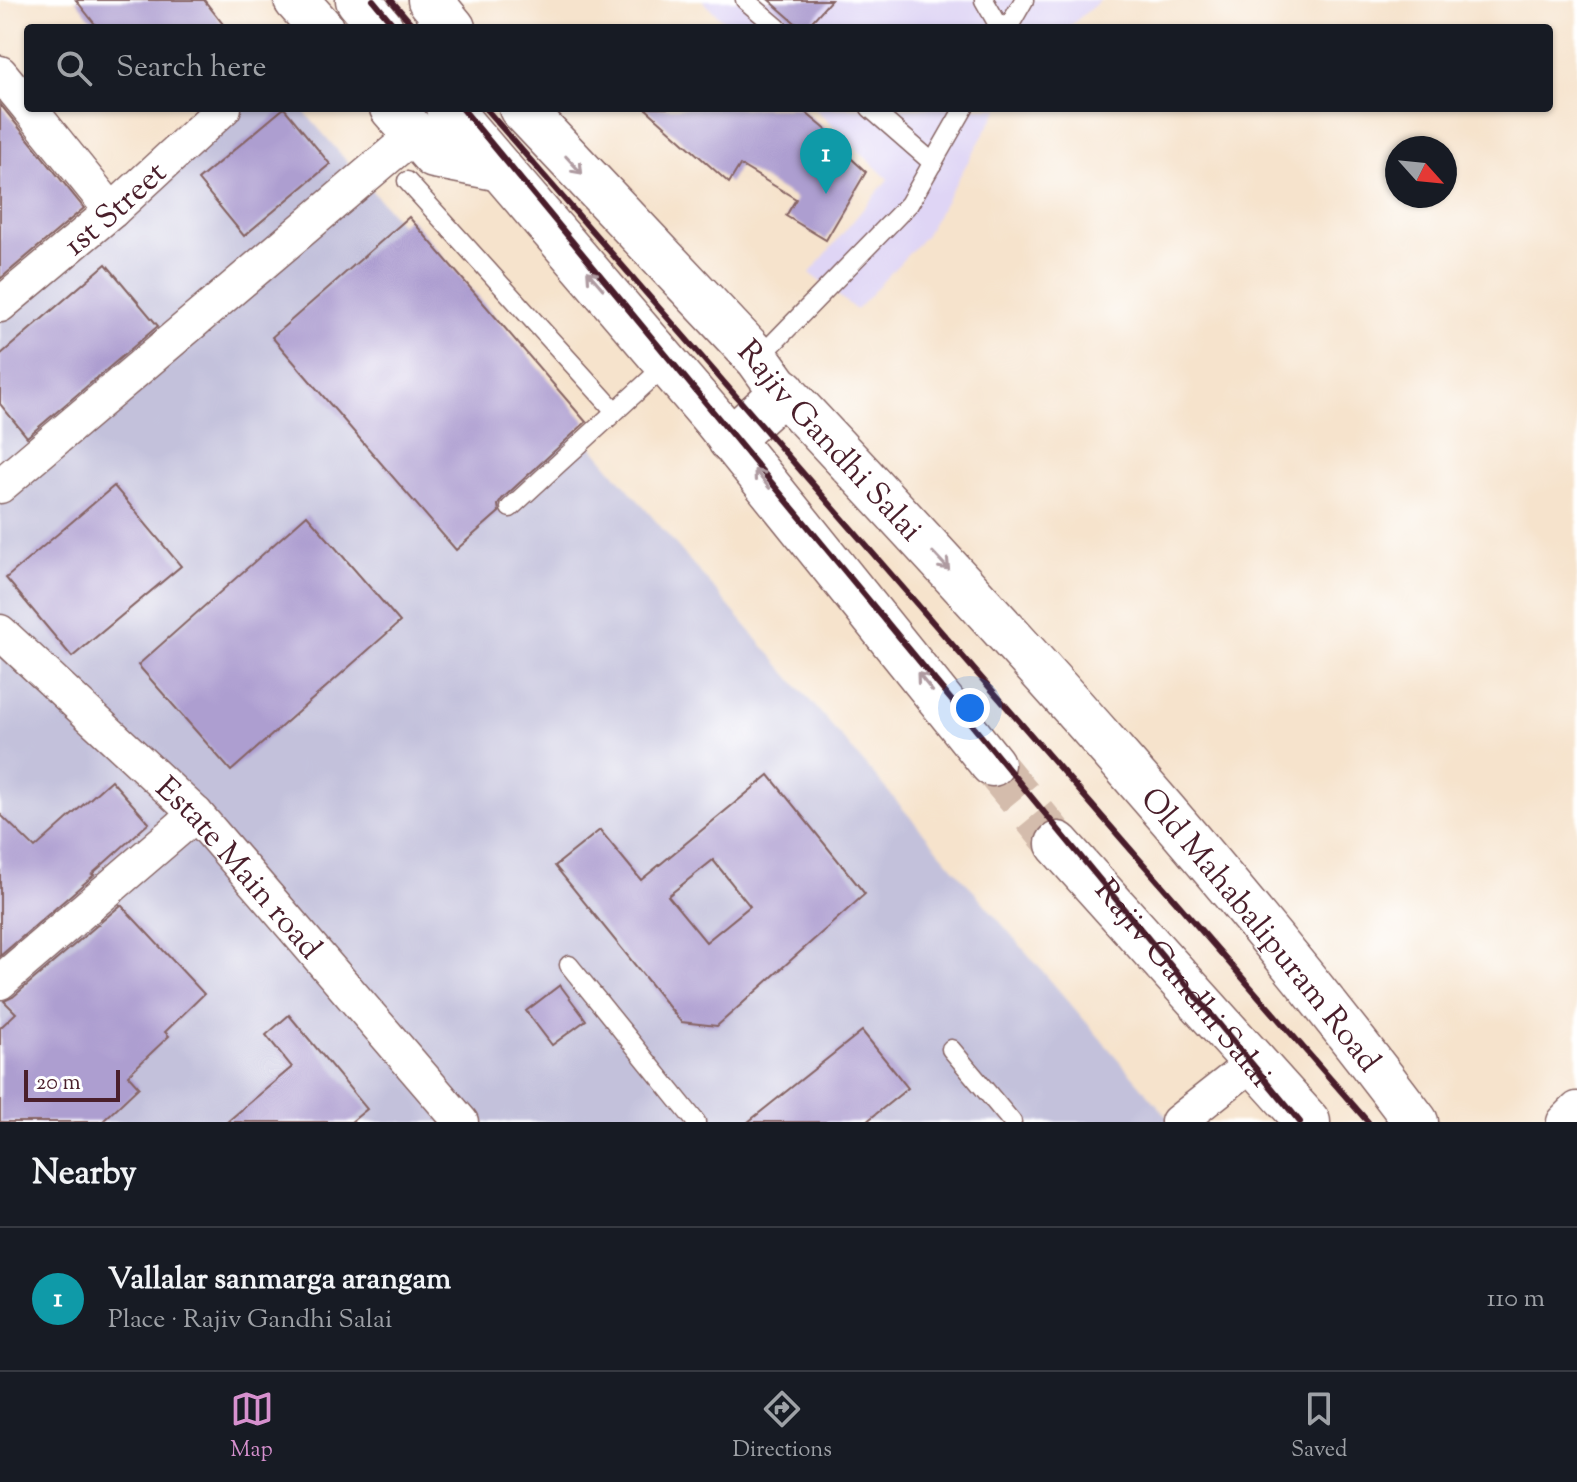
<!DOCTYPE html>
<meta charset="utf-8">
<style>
:root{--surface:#171b24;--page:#242831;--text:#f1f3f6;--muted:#9ea1a6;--line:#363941;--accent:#d690ce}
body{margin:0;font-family:"Sorts Mill Goudy",serif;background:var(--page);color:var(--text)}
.compass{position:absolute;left:1385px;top:136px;width:72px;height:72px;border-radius:50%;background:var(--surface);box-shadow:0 2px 6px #0004;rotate:117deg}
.scale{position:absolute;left:24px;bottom:20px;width:96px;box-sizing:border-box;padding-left:8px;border:4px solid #4a1f2b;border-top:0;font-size:22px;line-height:28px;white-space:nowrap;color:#4a1f2b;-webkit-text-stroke:6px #fff;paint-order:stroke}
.you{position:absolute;left:970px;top:708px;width:28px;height:28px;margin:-20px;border:6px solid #fff;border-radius:50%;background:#1a73e8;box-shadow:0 0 0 12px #1a73e833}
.badge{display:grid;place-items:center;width:52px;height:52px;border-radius:50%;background:var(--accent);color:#fff;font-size:26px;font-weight:700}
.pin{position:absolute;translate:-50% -66px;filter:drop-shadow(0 2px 4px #0008)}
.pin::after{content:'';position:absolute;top:42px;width:28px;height:24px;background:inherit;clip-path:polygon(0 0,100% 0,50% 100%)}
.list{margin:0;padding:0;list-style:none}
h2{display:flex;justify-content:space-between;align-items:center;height:104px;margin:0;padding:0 32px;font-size:34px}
h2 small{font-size:26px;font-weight:400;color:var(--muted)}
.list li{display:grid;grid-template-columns:52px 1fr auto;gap:24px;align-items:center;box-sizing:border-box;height:144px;padding:0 32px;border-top:2px solid var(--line)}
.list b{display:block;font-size:30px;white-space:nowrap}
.list p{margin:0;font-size:26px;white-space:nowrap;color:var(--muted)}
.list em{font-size:26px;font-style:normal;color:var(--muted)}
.icon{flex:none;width:44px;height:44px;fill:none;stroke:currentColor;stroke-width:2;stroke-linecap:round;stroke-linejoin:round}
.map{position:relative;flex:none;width:1577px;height:1122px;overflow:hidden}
.search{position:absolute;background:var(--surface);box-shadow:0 2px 6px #0004;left:24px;right:24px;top:24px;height:88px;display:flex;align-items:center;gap:20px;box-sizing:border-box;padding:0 28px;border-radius:8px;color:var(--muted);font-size:30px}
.sheet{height:248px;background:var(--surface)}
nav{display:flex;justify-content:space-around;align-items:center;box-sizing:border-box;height:112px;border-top:2px solid var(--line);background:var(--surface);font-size:22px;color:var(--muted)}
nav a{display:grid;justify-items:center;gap:4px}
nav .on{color:var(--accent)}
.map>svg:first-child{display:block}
</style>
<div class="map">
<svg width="1577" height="1122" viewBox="0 0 1577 1122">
<rect width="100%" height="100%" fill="#fff"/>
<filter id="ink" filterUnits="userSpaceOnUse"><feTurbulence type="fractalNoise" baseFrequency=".0125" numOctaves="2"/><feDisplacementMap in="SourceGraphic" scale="16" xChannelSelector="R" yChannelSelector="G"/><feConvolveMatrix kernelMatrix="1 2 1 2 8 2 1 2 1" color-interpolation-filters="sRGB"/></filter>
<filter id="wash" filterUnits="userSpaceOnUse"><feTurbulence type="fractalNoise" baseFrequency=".006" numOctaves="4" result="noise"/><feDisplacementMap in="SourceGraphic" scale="32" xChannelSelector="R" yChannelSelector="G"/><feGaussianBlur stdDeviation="1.8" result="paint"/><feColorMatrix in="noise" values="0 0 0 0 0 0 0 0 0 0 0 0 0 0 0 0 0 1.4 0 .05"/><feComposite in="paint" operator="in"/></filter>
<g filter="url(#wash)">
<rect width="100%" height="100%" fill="#f6e3cc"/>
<g fill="#dfd5f5">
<polygon points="702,0 1101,0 1067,28 731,28"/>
<polygon points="814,108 999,108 925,236 856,310 810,273 888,179"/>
</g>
<polygon fill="#c3c1db" points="244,108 301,108 1172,1122 0,1122 0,320"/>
<g id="blocks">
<g fill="#ad9ed0" fill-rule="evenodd">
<polygon points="76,0 204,0 226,28 98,28"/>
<polygon points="769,0 831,0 806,28 801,28"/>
<polygon points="0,104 84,208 0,279"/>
<polygon points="284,108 330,164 244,236 198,180"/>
<polygon points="645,108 800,108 829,132 827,136 866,172 826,240 786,216 796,199 740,165 729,183"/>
<polygon points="409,217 586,422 502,499 498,505 499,512 456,550 272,337"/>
<polygon points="106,264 158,326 27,437 0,404 0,355"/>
<polygon points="114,486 181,566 72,657 6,578"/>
<polygon points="307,515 400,622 231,771 138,665"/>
<path d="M769,775L865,894L717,1026L681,1022L555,866L600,830L641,880ZM713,860L750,906L706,942L668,896Z"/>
<polygon points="111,780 149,823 92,874 94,875 0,956 0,814 35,848"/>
<polygon points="121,905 204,994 165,1032 169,1036 128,1075 139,1087 102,1122 0,1122 0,1028 16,1013 4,1001 13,997"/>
<polygon points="560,985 586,1020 552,1045 526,1011"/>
<polygon points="289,1015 367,1109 351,1122 227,1122 292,1067 266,1035"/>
<polygon points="862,1031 908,1088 866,1122 748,1122"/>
</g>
</g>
</g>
<g filter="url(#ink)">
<use href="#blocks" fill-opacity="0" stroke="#866463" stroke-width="2"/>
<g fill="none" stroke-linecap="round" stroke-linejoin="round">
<polyline stroke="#d4bcac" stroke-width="44" stroke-dasharray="44 22" stroke-linecap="butt" points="992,764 1058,844"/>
<g stroke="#866463" stroke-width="21">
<g id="lane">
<polyline points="745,0 778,28"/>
<polyline points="984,0 1000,28"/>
<polyline points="1008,28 1024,0"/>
<polyline points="870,108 933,163"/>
<polyline points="407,181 615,411"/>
<polyline points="758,359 909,204 964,108"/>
<polyline points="510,508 667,364"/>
<polyline points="569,965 696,1122"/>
<polyline points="951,1049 1012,1122"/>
</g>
</g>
<g stroke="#866463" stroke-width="37">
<g id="street">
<polyline points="0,73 28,107"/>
<polyline points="29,108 112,211"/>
<path id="s1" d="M0,305L112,211L224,108"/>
<polyline points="0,486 415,134"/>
<path id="s2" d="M0,632L196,814L461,1122"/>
<polyline points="0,982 196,814"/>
<polyline points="1178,1122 1254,1062"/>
<polyline points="1564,1122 1577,1109"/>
</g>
</g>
<g stroke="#866463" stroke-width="47">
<g id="secondary">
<polyline points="296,0 321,28"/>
<polyline points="392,108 434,156 500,169"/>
</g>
</g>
<g stroke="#866463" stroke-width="47">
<g id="primary">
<polyline points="358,0 381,28"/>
<polyline points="430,0 453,28"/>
<polyline points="448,108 716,421 992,764"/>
<path id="s3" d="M521,108L758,359L776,384C999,621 1220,861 1416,1122"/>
<polyline points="730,440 784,391"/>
<polyline points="1058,844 1308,1122"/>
</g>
</g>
<use href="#lane" stroke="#fff" stroke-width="18"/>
<use href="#street" stroke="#fff" stroke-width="34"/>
<use href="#secondary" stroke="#fff" stroke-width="44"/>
<use href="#primary" stroke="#fff" stroke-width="44"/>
<g stroke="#4a1f2b" stroke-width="6">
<polyline points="373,0 396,28"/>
<polyline points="391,0 415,28"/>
<path id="s4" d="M462,108L1300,1122"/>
<polyline points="485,108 1368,1122"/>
</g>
</g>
<defs><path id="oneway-shaft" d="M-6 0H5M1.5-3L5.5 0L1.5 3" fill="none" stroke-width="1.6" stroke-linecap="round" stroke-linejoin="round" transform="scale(2)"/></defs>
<g stroke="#ae9aa0">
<use href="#oneway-shaft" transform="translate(574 165) rotate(47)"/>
<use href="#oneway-shaft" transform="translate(595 280) rotate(-131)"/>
<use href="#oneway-shaft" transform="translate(762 479) rotate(-129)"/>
<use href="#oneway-shaft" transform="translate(941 561) rotate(47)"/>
<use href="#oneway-shaft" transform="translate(925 682) rotate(-129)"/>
</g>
</g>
<g text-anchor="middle" stroke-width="6" stroke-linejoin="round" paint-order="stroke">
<g font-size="32" fill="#4a1f2b" stroke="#fff">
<text dy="11" stroke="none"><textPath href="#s1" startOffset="150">1st Street</textPath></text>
<text dy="11" stroke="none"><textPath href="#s3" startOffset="454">Rajiv Gandhi Salai</textPath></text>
<text dy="11" stroke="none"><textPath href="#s2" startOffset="336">Estate Main road</textPath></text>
<text dy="11" stroke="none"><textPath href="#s3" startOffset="1106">Old Mahabalipuram Road</textPath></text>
<text dy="11" stroke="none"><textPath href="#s4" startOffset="1134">Rajiv Gandhi Salai</textPath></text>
</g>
</g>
</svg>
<svg class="compass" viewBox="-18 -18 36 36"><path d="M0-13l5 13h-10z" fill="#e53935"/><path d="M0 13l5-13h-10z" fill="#9ea1a6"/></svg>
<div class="scale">20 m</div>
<div class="you"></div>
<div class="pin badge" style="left:826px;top:194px;background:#0f9aa8">1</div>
<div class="search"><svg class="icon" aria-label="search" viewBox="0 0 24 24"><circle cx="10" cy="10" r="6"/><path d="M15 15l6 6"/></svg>Search here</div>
</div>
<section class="sheet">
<h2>Nearby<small></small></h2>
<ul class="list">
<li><span class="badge" style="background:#0f9aa8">1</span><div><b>Vallalar sanmarga arangam</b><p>Place · Rajiv Gandhi Salai</p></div><em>110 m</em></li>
</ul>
</section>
<nav>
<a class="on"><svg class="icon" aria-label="map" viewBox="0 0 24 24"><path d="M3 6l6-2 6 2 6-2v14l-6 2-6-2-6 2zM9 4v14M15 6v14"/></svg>Map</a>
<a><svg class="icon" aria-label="directions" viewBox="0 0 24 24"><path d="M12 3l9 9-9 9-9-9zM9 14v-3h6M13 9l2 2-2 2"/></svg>Directions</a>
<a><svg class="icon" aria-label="saved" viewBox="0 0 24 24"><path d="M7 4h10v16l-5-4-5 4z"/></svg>Saved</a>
</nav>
